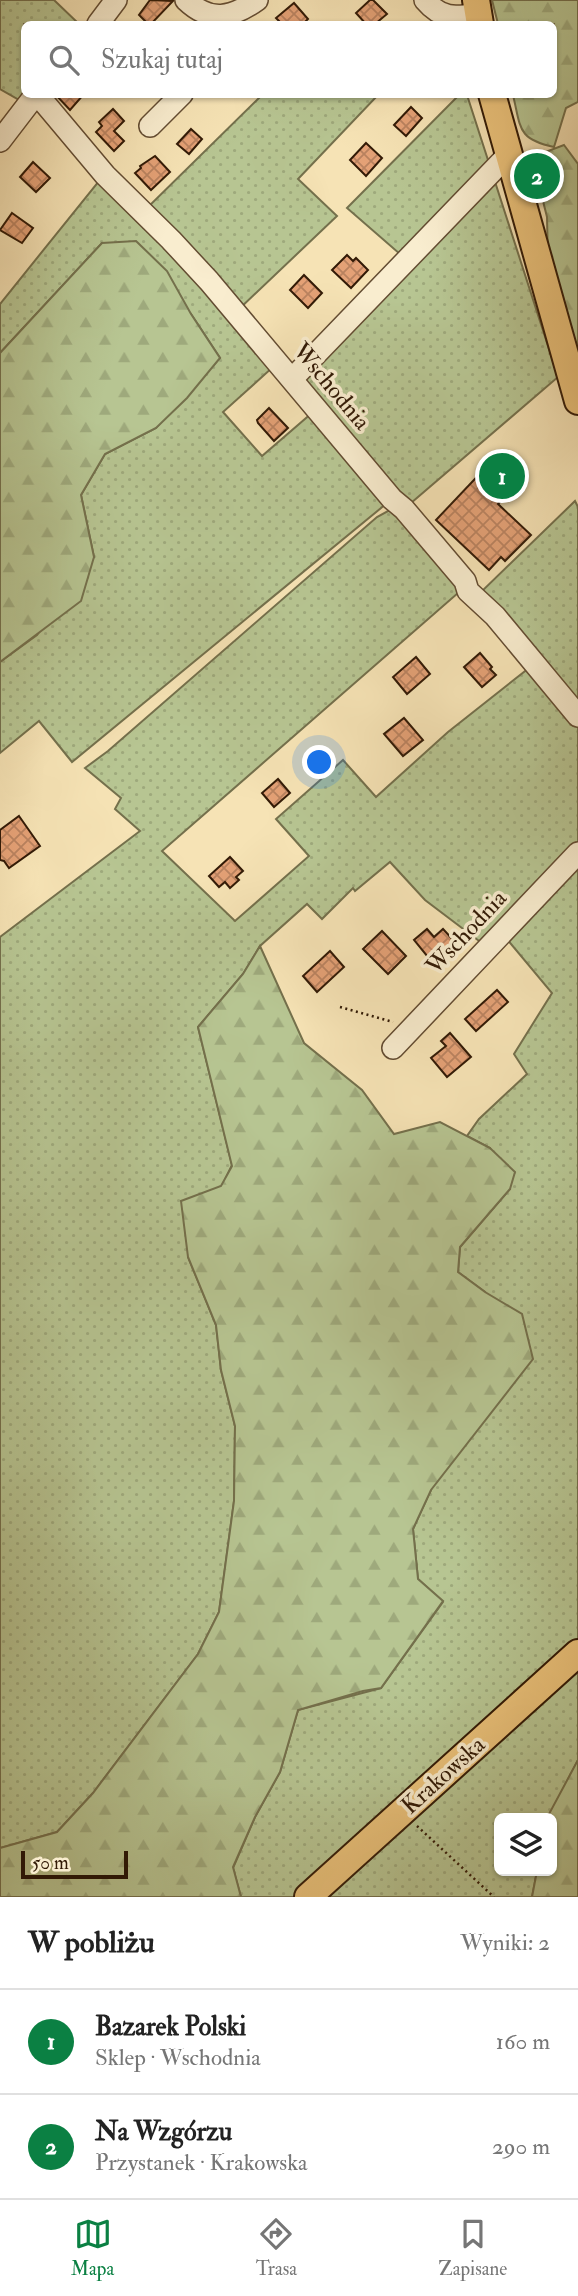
<!DOCTYPE html>
<html lang="pl">
<meta charset="utf-8">
<style>
:root{--surface:#fff;--page:#f2f2f2;--text:#222;--muted:#767676;--line:#e0e0e0;--accent:#0b8043}
body{margin:0;font-family:"IM FELL Double Pica",serif;background:var(--page);color:var(--text)}
.controls{position:absolute;right:21px;bottom:21px;display:grid;overflow:hidden;border-radius:10px;box-shadow:0 2px 5px #0004}
.controls button{width:63px;height:63px;display:grid;place-items:center;padding:0;border:0;border-bottom:2px solid var(--line);background:var(--surface);color:var(--text);font:35px sans-serif}
.scale{position:absolute;left:21px;bottom:18px;width:107px;box-sizing:border-box;padding-left:7px;border:4px solid #321a06;border-top:0;font-size:19px;line-height:24px;white-space:nowrap;color:#321a06;-webkit-text-stroke:5px #f9edcf;paint-order:stroke}
.you{position:absolute;left:320px;top:763px;width:24px;height:24px;margin:-18px;border:5px solid #fff;border-radius:50%;background:#1a73e8;box-shadow:0 0 0 10px #1a73e833}
.badge{display:grid;place-items:center;width:46px;height:46px;border-radius:50%;background:var(--accent);color:#fff;font-size:23px;font-weight:700}
.pin{position:absolute;translate:-50% -50%;border:4px solid #fff;box-shadow:0 2px 7px #0006}
.list{margin:0;padding:0;list-style:none}
h2{display:flex;justify-content:space-between;align-items:center;height:91px;margin:0;padding:0 28px;font-size:30px}
h2 small{font-size:23px;font-weight:400;color:var(--muted)}
.list li{display:grid;grid-template-columns:46px 1fr auto;gap:21px;align-items:center;box-sizing:border-box;height:105px;padding:0 28px;border-top:2px solid var(--line)}
.list b{display:block;font-size:26px;white-space:nowrap}
.list p{margin:0;font-size:23px;white-space:nowrap;color:var(--muted)}
.list em{font-size:23px;font-style:normal;color:var(--muted)}
.icon{flex:none;width:38px;height:38px;fill:none;stroke:currentColor;stroke-width:2;stroke-linecap:round;stroke-linejoin:round}
.map{position:relative;flex:none;width:578px;height:1897px;overflow:hidden}
.search{position:absolute;background:var(--surface);box-shadow:0 2px 5px #0004;left:21px;right:21px;top:21px;height:77px;display:flex;align-items:center;gap:18px;box-sizing:border-box;padding:0 24px;border-radius:10px;color:var(--muted);font-size:26px}
.sheet{height:301px;background:var(--surface)}
nav{display:flex;justify-content:space-around;align-items:center;box-sizing:border-box;height:98px;border-top:2px solid var(--line);background:var(--surface);font-size:19px;color:var(--muted)}
nav a{display:grid;justify-items:center;gap:4px}
nav .on{color:var(--accent)}
.map>svg:first-child{display:block}
</style>
<div class="map">
<svg width="578" height="1897" viewBox="0 0 578 1897">
<defs>
<pattern id="grass-dots" width="8" height="8" patternUnits="userSpaceOnUse" patternTransform="scale(1.75)"><rect width="8" height="8" fill="#b7c592"/><path d="M2 2h.1M6 6h.1" fill="none" stroke="#9ea97c" stroke-width="1.8" stroke-linecap="round"/></pattern>
<pattern id="forest-firs" width="22" height="20" patternUnits="userSpaceOnUse" patternTransform="scale(1.75)"><rect width="22" height="20" fill="#b7c592"/><path d="M5 1l3.5 6h-7zM16 11l3.5 6h-7z" fill="#9ea97c"/></pattern>
<pattern id="building-cross-hatch" width="8" height="8" patternUnits="userSpaceOnUse" patternTransform="scale(1.75)"><rect width="8" height="8" fill="#e4a176"/><path d="M0 0l8 8M0 8l8-8" fill="none" stroke="#b9825f"/></pattern>
</defs>
<rect width="100%" height="100%" fill="#f6e3b5"/>
<filter id="stains"><feTurbulence type="fractalNoise" baseFrequency=".00286" numOctaves="4"/><feColorMatrix values="0 0 0 0 .2 0 0 0 0 .09 0 0 0 0 .02 0 0 0 .5 -.17"/></filter>
<radialGradient id="worn" r=".72"><stop offset=".6" stop-color="#630" stop-opacity="0"/><stop offset="1" stop-color="#630" stop-opacity=".3"/></radialGradient>
<g fill="url(#grass-dots)" stroke="#74704c" stroke-width="2">
<polygon points="0,0 54,0 79,24 24,24 24,94 28,105 0,89"/>
<polygon points="262,95 378,95 298,179 337,216 237,311 146,209"/>
<polygon points="459,95 467,95 558,377 404,509 392,499 72,762 39,721 0,753 0,662 37,635 94,557 81,495 105,454 156,428 220,358 191,314 102,243 0,353 0,304 103,176 273,367 223,412 262,456 313,412 289,371 400,254 347,208"/>
<polygon points="575,501 578,507 578,1760 548,1818 499,1818 499,1871 537,1871 532,1897 241,1897 233,1868 255,1817 280,1772 298,1710 381,1688 443,1602 418,1579 413,1529 431,1490 485,1292 458,1272 460,1247 510,1189 490,1148 467,1136 479,1119 527,1074 514,1054 552,993 501,932 487,947 425,900 390,862 355,891 353,888 322,919 307,904 260,946 243,974 198,1027 232,1165 188,1257 216,1325 221,1370 235,1426 234,1501 219,1612 198,1654 93,1793 57,1832 0,1848 0,937 140,831 115,809 121,798 85,768 108,751 377,517 388,511 395,511 459,589 458,593 162,851 235,921 309,856 276,819 343,760 376,797 448,732 534,664 481,592"/>
</g>
<g fill="url(#forest-firs)" stroke="#74704c" stroke-width="2">
<path d="M492,0H578V102L566,108L554,147C517,139 521,128 513,95L554,94V24H498Z"/>
<polygon points="564,145 578,164 578,368 548,263 547,217 532,157"/>
<polygon points="136,241 167,271 191,314 220,358 187,398 156,428 105,454 81,495 94,557 81,601 0,662 0,353 102,243"/>
<polygon points="260,946 304,1043 362,1090 394,1134 440,1122 490,1148 515,1172 510,1189 460,1247 458,1272 485,1292 522,1314 533,1359 431,1490 413,1529 418,1579 443,1601 381,1688 363,1691 298,1710 280,1772 255,1817 233,1867 241,1897 0,1897 0,1848 57,1832 93,1793 198,1654 219,1612 234,1501 235,1426 221,1370 216,1325 188,1257 181,1201 221,1186 232,1166 198,1027 243,974"/>
<polygon points="578,1760 578,1897 532,1897 537,1871 552,1871 552,1818 548,1818 549,1814"/>
</g>
<g fill="url(#building-cross-hatch)" stroke="#321a06" stroke-width="2">
<polygon points="150,0 173,1 151,24 148,24 139,15"/>
<polygon points="370,0 373,0 387,14 375,24 366,24 356,13"/>
<polygon points="294,3 308,19 303,24 282,24 276,18"/>
<polygon points="55,94 84,94 70,110"/>
<polygon points="411,107 422,118 406,136 394,125"/>
<polygon points="113,109 124,121 114,131 124,141 114,151 96,132 102,126 99,122"/>
<polygon points="191,129 202,139 189,154 177,144"/>
<polygon points="366,143 382,158 366,176 350,160"/>
<polygon points="155,156 170,172 151,190 135,173 141,168 140,166"/>
<polygon points="33,162 50,178 36,192 20,177"/>
<polygon points="12,213 33,228 22,243 0,230"/>
<polygon points="347,255 353,261 356,258 368,270 351,288 332,270"/>
<polygon points="304,275 322,293 308,308 290,290"/>
<polygon points="269,408 288,428 274,441 258,423 257,420"/>
<polygon points="491,462 516,485 498,504 531,535 505,561 501,557 489,570 436,520"/>
<polygon points="480,653 492,667 490,669 496,675 482,687 464,667"/>
<polygon points="416,657 430,674 407,694 393,677"/>
<polygon points="404,718 423,740 403,756 384,734"/>
<polygon points="278,779 290,793 274,807 262,793"/>
<polygon points="19,816 40,846 9,868 4,861 0,860 0,830"/>
<polygon points="230,857 243,871 236,877 239,880 230,888 225,882 219,887 209,876"/>
<polygon points="427,929 434,937 443,929 455,942 432,962 414,940"/>
<polygon points="382,931 406,956 388,974 363,949"/>
<polygon points="330,951 344,967 317,992 303,976"/>
<polygon points="497,990 508,1002 476,1031 465,1019"/>
<polygon points="450,1033 471,1057 447,1077 431,1058 446,1046 441,1041"/>
</g>
<g fill="none" stroke-linecap="round" stroke-linejoin="round">
<g stroke="#634c32" stroke-width="24">
<g id="minor">
<path d="M186,0C210,23 232,18 257,0"/>
<path d="M425,0C441,19 454,18 478,14"/>
<polyline points="98,24 116,0"/>
<polyline points="37,94 105,175 171,240 209,281 392,499 404,509 465,581 468,591 495,616 578,716"/>
<polyline points="150,126 182,94"/>
<polyline points="0,141 36,94"/>
<polyline points="292,379 508,155"/>
<polyline points="393,1048 578,853"/>
</g>
</g>
<g stroke="#321a06" stroke-width="30">
<g id="major">
<polyline points="476,0 480,24"/>
<polyline points="492,94 578,401"/>
<polyline points="308,1897 578,1653"/>
</g>
</g>
<g stroke="#321a06" stroke-width="2.5" stroke-dasharray="2 3.5" stroke-linecap="butt">
<polyline points="340,1007 393,1022"/>
<polyline points="417,1826 494,1897"/>
</g>
<use href="#minor" stroke="#f9edcf" stroke-width="21"/>
<use href="#major" stroke="#ebc27a" stroke-width="26"/>
</g>
<g text-anchor="middle" stroke-width="7" stroke-linejoin="round" paint-order="stroke">
<g font-size="24" fill="#321a06" stroke="#f9edcf">
<text transform="translate(332 386) rotate(50)" y="8">Wschodnia</text>
<text transform="translate(466 932) rotate(-47)" y="8">Wschodnia</text>
<text transform="translate(443 1775) rotate(-42)" y="8">Krakowska</text>
</g>
</g>
<rect width="100%" height="100%" filter="url(#stains)"/>
<rect width="100%" height="100%" fill="url(#worn)"/>
</svg>
<div class="controls">
<button><svg class="icon" aria-label="layers" viewBox="0 0 24 24"><path d="M12 4l9 5-9 5-9-5zM3 14l9 5 9-5"/></svg></button>
</div>
<div class="scale">50 m</div>
<div class="you"></div>
<div class="pin badge" style="left:502px;top:476px">1</div>
<div class="pin badge" style="left:537px;top:176px">2</div>
<div class="search"><svg class="icon" aria-label="search" viewBox="0 0 24 24"><circle cx="10" cy="10" r="6"/><path d="M15 15l6 6"/></svg>Szukaj tutaj</div>
</div>
<section class="sheet">
<h2>W pobliżu<small>Wyniki: 2</small></h2>
<ul class="list">
<li><span class="badge">1</span><div><b>Bazarek Polski</b><p>Sklep · Wschodnia</p></div><em>160 m</em></li>
<li><span class="badge">2</span><div><b>Na Wzgórzu</b><p>Przystanek · Krakowska</p></div><em>290 m</em></li>
</ul>
</section>
<nav>
<a class="on"><svg class="icon" aria-label="map" viewBox="0 0 24 24"><path d="M3 6l6-2 6 2 6-2v14l-6 2-6-2-6 2zM9 4v14M15 6v14"/></svg>Mapa</a>
<a><svg class="icon" aria-label="directions" viewBox="0 0 24 24"><path d="M12 3l9 9-9 9-9-9zM9 14v-3h6M13 9l2 2-2 2"/></svg>Trasa</a>
<a><svg class="icon" aria-label="saved" viewBox="0 0 24 24"><path d="M7 4h10v16l-5-4-5 4z"/></svg>Zapisane</a>
</nav>
